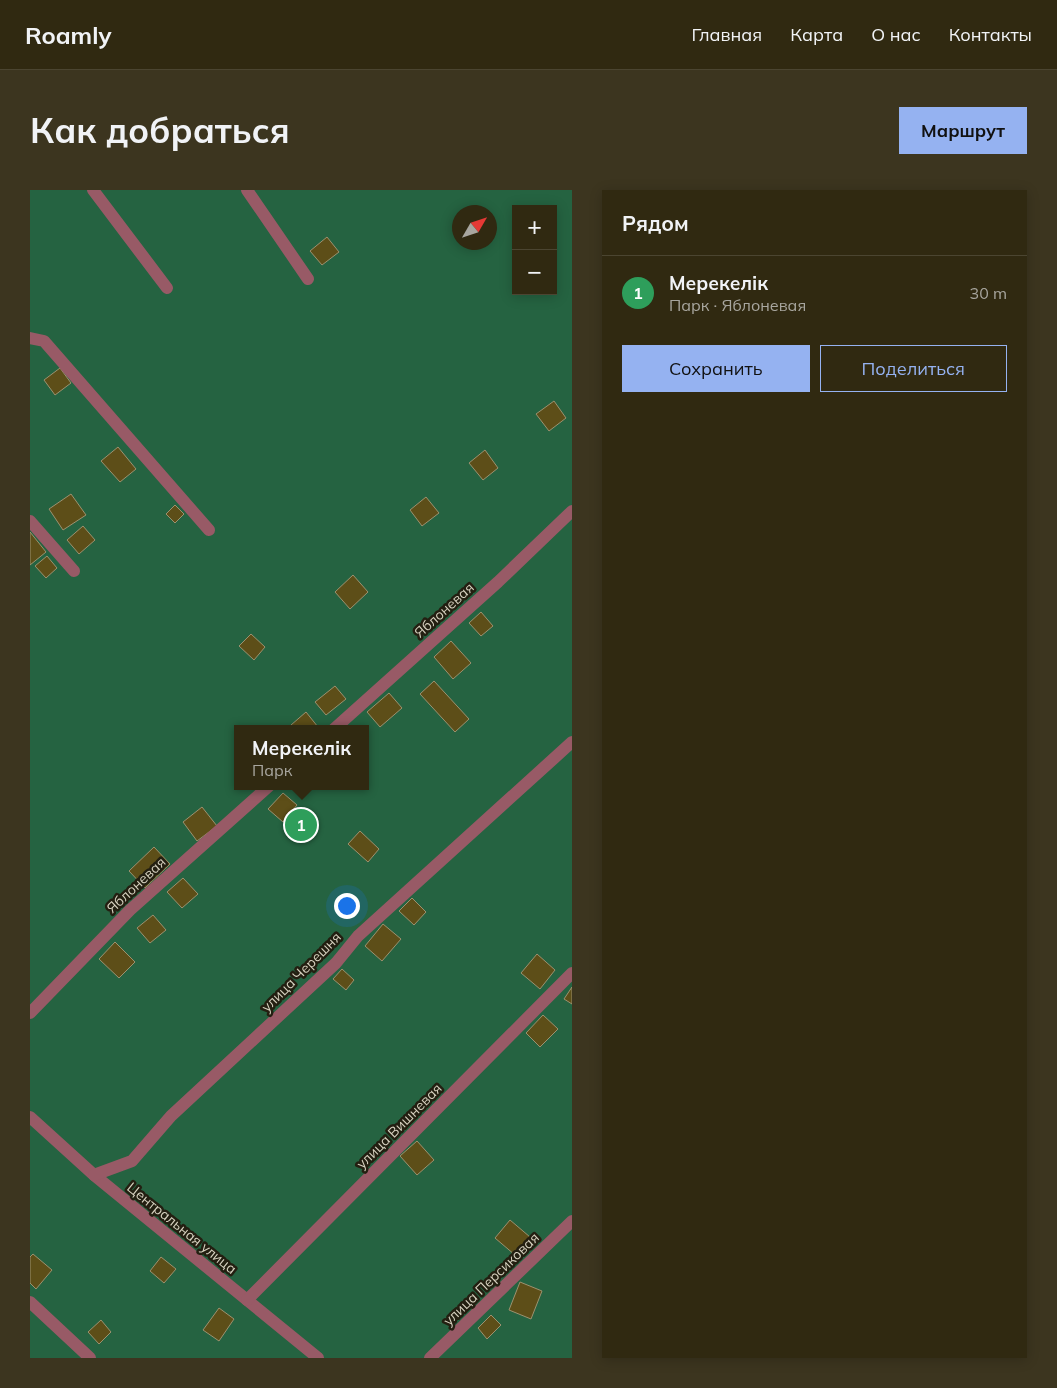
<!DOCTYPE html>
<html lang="ru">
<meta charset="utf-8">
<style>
:root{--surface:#302911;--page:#3c351f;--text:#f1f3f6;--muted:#a8a69f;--line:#4b4531;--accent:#95b2f1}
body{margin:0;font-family:Mulish,sans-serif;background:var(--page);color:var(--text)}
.controls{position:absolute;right:15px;top:15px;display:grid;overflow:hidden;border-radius:0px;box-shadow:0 2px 12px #0003}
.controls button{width:45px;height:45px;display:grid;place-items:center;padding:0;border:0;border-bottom:1px solid var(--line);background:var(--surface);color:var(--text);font:25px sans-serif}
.compass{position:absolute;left:422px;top:15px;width:45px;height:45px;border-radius:50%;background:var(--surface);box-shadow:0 2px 12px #0003;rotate:51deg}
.you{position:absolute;left:316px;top:715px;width:18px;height:18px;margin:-12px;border:4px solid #fff;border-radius:50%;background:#1a73e8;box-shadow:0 0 0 8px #1a73e833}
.badge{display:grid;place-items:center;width:32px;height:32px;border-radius:50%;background:var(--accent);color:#fff;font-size:16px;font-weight:700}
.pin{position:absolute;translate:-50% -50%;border:2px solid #fff;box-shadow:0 1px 5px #0006}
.popup{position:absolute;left:204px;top:535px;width:135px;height:65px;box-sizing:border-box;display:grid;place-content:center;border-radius:0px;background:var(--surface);filter:drop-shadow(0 1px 4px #0005);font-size:16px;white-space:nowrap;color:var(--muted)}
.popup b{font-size:19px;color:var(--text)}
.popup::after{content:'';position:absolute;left:50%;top:100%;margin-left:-10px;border:10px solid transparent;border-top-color:var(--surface)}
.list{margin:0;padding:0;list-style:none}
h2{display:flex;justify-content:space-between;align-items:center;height:65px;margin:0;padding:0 20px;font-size:21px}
h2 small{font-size:16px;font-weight:400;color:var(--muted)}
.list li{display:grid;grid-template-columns:32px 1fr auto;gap:15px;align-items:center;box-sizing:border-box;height:75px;padding:0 20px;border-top:1px solid var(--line)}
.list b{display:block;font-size:19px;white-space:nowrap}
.list p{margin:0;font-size:16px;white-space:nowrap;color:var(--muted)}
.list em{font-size:16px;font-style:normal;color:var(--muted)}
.actions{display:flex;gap:10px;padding:15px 20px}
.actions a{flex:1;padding:11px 0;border:1px solid var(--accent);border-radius:0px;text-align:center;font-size:18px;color:var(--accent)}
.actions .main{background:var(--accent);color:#111}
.map{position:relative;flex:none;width:542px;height:1168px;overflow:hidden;border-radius:0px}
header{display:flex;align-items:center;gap:30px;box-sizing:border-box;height:70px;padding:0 25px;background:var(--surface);border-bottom:1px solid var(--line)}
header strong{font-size:24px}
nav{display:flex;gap:28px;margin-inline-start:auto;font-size:18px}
.intro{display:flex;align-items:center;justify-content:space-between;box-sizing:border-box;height:120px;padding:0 30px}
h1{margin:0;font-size:35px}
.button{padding:12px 22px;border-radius:0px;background:var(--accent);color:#111;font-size:18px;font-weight:700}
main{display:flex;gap:30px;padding:0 30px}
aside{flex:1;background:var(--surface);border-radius:0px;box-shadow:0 2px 12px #0003}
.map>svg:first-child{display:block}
</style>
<header>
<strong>Roamly</strong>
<nav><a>Главная</a><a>Карта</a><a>О нас</a><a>Контакты</a></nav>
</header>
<div class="intro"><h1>Как добраться</h1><a class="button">Маршрут</a></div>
<main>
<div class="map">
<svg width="542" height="1168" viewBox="0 0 542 1168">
<rect width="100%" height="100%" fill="#403717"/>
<path fill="#256341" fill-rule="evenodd" d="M0,0H542V1168H0ZM486,19H523V101H486ZM430,22H460V52H430ZM207,539H335V596H207Z"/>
<g fill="#5d4e18" stroke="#9c916f">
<polygon points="297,47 309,62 292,75 280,61"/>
<polygon points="30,178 41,193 25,205 14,190"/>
<polygon points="524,211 536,228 519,241 506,224"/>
<polygon points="88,257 106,279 90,292 71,271"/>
<polygon points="455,260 468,278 453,290 439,273"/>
<polygon points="41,304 56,325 33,340 19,319"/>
<polygon points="396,307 409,323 392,336 380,320"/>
<polygon points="145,315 154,324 145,333 136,324"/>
<polygon points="53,336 65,350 49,364 37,350"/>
<polygon points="0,342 16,362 0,375"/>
<polygon points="17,366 27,378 16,388 5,376"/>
<polygon points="323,385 338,402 320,419 305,402"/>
<polygon points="451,422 463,436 451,446 439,433"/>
<polygon points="221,444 235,457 224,470 209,456"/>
<polygon points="421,451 441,473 423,489 404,467"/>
<polygon points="404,491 439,529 425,542 390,504"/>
<polygon points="305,496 316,509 296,525 285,512"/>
<polygon points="359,503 372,518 350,537 337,522"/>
<polygon points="276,522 288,537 285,539 264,539 261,535"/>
<polygon points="253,603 267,615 253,632 238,619"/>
<polygon points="172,617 187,636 167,651 153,632"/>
<polygon points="330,641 349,659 338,672 318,654"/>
<polygon points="124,657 140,674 115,698 99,681"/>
<polygon points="153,688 168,704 152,718 137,702"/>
<polygon points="382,708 396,722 384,735 369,721"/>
<polygon points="123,725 136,740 120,753 107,738"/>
<polygon points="353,734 371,749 352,771 335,756"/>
<polygon points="85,752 105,772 89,788 69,769"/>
<polygon points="507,764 525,780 510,799 491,783"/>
<polygon points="312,779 324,790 316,800 303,789"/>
<polygon points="542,797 542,814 534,809"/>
<polygon points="513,825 528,839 510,857 496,843"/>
<polygon points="387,951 404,970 387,985 370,966"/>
<polygon points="480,1030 500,1047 485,1065 465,1048"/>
<polygon points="3,1064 22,1080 6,1099 0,1093 0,1067"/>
<polygon points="131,1067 146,1079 134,1093 120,1081"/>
<polygon points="490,1092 512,1101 501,1129 479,1120"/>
<polygon points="189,1118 204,1129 189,1151 173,1140"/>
<polygon points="461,1125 471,1135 457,1149 448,1138"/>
<polygon points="71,1130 81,1142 69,1154 58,1142"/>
</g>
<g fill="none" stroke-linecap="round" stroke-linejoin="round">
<g stroke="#985a66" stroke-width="12">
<polyline points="63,0 137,98"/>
<polyline points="217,0 278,89"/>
<polyline points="0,148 14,151 179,340"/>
<polyline points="0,331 44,381"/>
<polyline points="304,539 468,392 542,321"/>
<polyline points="0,823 100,720 239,596"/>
<polyline points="0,927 64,985 288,1168"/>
<polyline points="64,985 102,971 141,926 306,773 328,746 542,552"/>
<polyline points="217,1110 542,783"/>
<polyline points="0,1112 60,1168"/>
<polyline points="400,1168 542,1031"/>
</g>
</g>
<g text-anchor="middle" stroke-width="5" stroke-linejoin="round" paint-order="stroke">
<g font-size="14" fill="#d7d2c0" stroke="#231f11">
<text transform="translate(414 420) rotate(-42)" y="5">Яблоневая</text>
<text transform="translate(106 695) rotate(-43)" y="5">Яблоневая</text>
<text transform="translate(271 782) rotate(-45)" y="5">улица Черешня</text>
<text transform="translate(369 936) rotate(-45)" y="5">улица Вишневая</text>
<text transform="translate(152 1038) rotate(39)" y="5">Центральная улица</text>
<text transform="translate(461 1089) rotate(-44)" y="5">улица Персиковая</text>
</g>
</g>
</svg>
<div class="controls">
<button>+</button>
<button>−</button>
</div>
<svg class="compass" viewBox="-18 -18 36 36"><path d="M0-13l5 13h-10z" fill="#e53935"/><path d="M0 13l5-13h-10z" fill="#a8a69f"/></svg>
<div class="you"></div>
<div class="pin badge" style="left:271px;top:635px;background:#2e9e5b">1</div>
<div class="popup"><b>Мерекелік</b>Парк</div>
</div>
<aside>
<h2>Рядом<small></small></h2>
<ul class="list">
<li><span class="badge" style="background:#2e9e5b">1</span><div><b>Мерекелік</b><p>Парк · Яблоневая</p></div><em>30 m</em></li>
</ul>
<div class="actions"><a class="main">Сохранить</a><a>Поделиться</a></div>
</aside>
</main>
